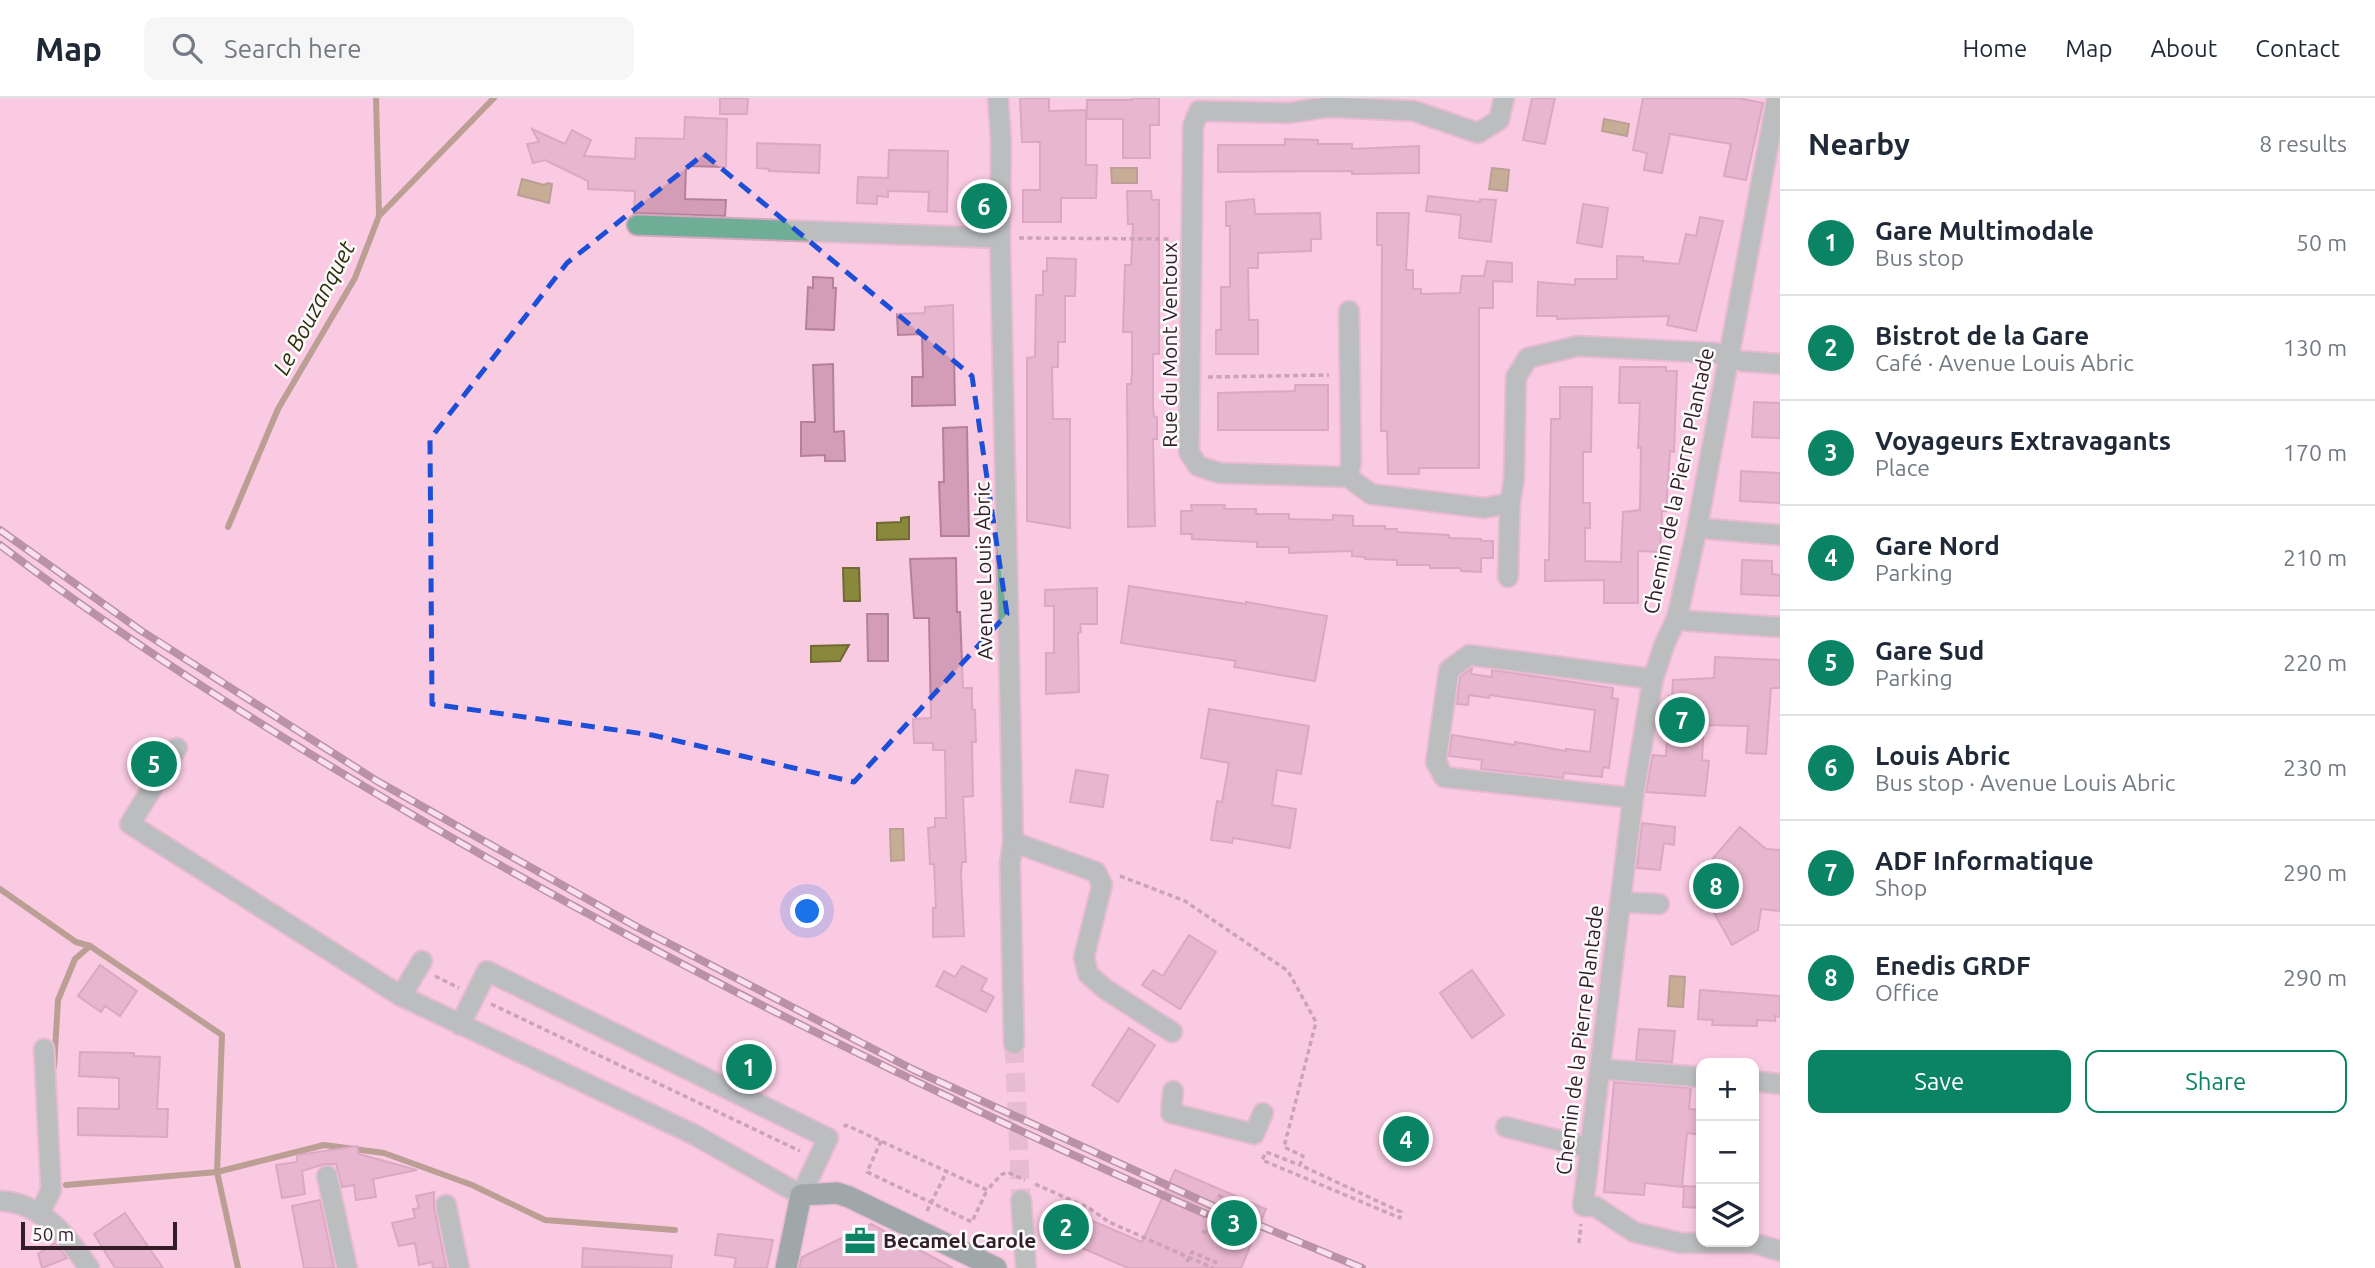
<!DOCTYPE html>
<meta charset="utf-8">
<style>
:root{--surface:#fff;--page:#f6f6f7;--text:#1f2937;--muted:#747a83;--line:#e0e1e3;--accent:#0b8465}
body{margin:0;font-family:Ubuntu,sans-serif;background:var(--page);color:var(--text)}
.controls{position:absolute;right:21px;bottom:21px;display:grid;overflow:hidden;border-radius:14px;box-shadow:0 4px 10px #0003}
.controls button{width:63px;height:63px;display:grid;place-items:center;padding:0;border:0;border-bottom:2px solid var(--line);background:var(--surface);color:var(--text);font:35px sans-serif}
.scale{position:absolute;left:21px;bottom:18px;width:156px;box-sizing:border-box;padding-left:7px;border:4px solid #331e28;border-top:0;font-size:19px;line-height:24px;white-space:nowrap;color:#331e28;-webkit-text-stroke:5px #fbfbfb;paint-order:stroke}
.you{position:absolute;left:808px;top:814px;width:24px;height:24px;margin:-18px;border:5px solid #fff;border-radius:50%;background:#1a73e8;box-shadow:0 0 0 10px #1a73e833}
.badge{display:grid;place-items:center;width:46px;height:46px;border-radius:50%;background:var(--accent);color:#fff;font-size:23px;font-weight:700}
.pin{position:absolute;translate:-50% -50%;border:4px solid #fff;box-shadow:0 2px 7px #0006}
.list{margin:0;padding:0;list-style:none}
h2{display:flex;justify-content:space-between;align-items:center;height:91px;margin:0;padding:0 28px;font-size:30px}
h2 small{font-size:23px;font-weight:400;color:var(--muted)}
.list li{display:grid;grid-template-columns:46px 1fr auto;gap:21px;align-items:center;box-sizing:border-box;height:105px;padding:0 28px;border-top:2px solid var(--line)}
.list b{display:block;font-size:26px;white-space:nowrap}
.list p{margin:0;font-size:23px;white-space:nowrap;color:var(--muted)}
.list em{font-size:23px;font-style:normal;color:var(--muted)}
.actions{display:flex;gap:14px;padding:21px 28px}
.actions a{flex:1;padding:16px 0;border:2px solid var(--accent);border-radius:14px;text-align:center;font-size:24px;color:var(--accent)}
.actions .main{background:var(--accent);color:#fff}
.icon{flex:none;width:38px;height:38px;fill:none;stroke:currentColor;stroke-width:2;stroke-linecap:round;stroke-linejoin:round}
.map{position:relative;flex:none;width:1780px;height:1170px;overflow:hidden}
header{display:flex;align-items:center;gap:42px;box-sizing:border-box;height:98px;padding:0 35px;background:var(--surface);border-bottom:2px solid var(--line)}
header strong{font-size:33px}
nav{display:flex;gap:38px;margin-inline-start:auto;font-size:24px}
.search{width:490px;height:63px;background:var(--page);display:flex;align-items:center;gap:18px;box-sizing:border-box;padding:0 24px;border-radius:14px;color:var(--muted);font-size:26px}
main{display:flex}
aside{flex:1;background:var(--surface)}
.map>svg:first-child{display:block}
</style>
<header>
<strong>Map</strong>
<div class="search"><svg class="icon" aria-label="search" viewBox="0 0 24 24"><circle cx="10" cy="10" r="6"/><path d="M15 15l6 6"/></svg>Search here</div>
<nav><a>Home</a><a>Map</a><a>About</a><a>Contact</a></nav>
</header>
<main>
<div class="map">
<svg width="1780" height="1170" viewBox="0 0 1780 1170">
<rect width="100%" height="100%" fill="#f9cbe1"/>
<g fill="#8a893b" stroke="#706935" stroke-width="2">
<polygon points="1604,21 1629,26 1627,38 1602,33"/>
<polygon points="1111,70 1137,70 1137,85 1112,85"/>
<polygon points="1492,70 1509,72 1507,93 1489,91"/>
<polygon points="522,81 544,87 548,85 552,86 549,105 518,97"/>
<polygon points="909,419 909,441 877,442 877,425 901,424 901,420"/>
<polygon points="843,470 859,470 860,503 844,503"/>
<polygon points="849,547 840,563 811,564 811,548"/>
<polygon points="890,731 903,731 904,762 891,763"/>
<polygon points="1670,878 1685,879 1683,909 1668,908"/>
</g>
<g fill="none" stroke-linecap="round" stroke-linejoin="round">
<g stroke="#706935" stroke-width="6">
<polyline points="376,0 379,117"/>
<polyline points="228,429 278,311 355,180 379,118 494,0"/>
<polyline points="0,791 76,844 90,848 222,937 217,1074 238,1170"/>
<polyline points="54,969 58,902 75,861 90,848"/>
<polyline points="66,1087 217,1074 324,1047 384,1055 472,1087 545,1122 675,1132"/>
</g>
</g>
<g fill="#d39db7" stroke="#b4809a" stroke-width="2">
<polygon points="720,0 748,0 747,16 720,16"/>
<polygon points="1020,0 1049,0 1049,13 1086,12 1086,67 1097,67 1096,100 1061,100 1061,124 1023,124 1023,92 1040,92 1040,44 1022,44"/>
<polygon points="1132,0 1159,0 1159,27 1150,27 1150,60 1123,60 1123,21 1087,21 1087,2 1132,2"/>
<polygon points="1532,0 1555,0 1545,46 1523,42"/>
<polygon points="1643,0 1738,0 1763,5 1746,82 1724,78 1731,46 1670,36 1662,75 1644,72 1647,55 1633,52"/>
<polygon points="685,19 727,21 726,69 686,68 685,101 726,102 725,118 634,115 635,93 588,91 588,83 545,62 533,65 527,46 539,44 532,31 565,46 572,32 591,42 584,58 635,61 636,40 684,41"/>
<polygon points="1285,41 1318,42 1318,46 1352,46 1352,51 1419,48 1419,75 1352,76 1352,73 1218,74 1218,47 1285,47"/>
<polygon points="757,45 820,47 819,75 769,73 769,71 757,70"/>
<polygon points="889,52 948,53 947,114 928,113 929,94 888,93 888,99 877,98 877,106 857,105 858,79 888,80"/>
<polygon points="1127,93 1151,93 1152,102 1159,102 1159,256 1153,256 1153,309 1154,318 1157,319 1157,341 1153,341 1155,428 1128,429 1127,286 1131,286 1132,275 1132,234 1123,234 1125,167 1131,167 1133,126 1128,126"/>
<polygon points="1428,98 1480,104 1480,101 1496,102 1491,144 1459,140 1461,117 1426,113"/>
<polygon points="1254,101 1255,116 1320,115 1321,141 1311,141 1311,153 1258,155 1258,170 1248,170 1249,222 1258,222 1258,256 1216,256 1216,232 1221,232 1221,189 1230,189 1230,128 1226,128 1226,104"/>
<polygon points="1583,106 1608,110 1602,149 1577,145"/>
<polygon points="1377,115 1409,115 1406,172 1413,172 1413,191 1421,191 1421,196 1460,195 1462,178 1484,178 1487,163 1512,165 1512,184 1493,183 1493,210 1479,210 1479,370 1419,370 1419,376 1388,376 1387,333 1381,333 1382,147 1377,147"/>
<polygon points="1700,119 1723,123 1696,233 1667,227 1669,218 1557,221 1557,218 1537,218 1538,184 1575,187 1575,181 1617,181 1617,158 1643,159 1643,163 1679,166 1686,136 1696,138"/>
<polygon points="1047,160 1076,161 1075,198 1065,198 1065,244 1058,244 1058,269 1052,269 1053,321 1070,321 1070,430 1027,423 1027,260 1035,259 1036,197 1043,197 1043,173 1047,173"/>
<polygon points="813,179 833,180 833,190 836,190 834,232 806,231 808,189 813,190"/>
<polygon points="953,207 955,307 912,308 912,279 923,279 922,236 898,237 897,216 925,215 925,209"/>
<polygon points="833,266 834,334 844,333 845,363 825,363 825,357 801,358 801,324 815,324 813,267"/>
<polygon points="1620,269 1666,269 1666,273 1677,273 1674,354 1670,353 1666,413 1662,413 1660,454 1638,453 1638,505 1604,505 1604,482 1545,483 1545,462 1549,462 1551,321 1560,321 1560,289 1592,289 1591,354 1583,354 1583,405 1590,405 1590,430 1585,430 1585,463 1621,464 1623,414 1640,412 1641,349 1638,350 1640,305 1619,305"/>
<polygon points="1295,287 1328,287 1328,332 1218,332 1218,295 1295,293"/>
<polygon points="1754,304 1780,305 1780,340 1752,339"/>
<polygon points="967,329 969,438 941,438 939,384 944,384 943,330"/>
<polygon points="1741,373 1780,375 1780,405 1740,403"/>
<polygon points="1191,407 1225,407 1224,411 1256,411 1256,416 1289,416 1289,421 1333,422 1333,417 1353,418 1353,428 1385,428 1385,431 1397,431 1397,434 1449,437 1449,440 1481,441 1481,443 1493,443 1493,460 1481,460 1481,474 1461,473 1461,470 1430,470 1430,467 1397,467 1397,462 1365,461 1365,459 1352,458 1352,453 1289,455 1289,449 1257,449 1257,444 1192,441 1192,436 1181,436 1181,413 1192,413"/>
<polygon points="956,460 957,514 960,514 963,590 972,590 972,611 975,612 976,644 972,644 973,698 963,699 966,764 962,764 961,775 964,838 933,839 933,810 936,810 934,766 930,766 928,730 935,729 935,720 946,720 945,652 933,652 933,645 914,645 913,621 931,620 929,520 914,520 910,461"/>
<polygon points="1742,462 1772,463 1772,476 1780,477 1780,498 1741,496"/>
<polygon points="1129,488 1246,506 1246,504 1327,518 1315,583 1234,569 1236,563 1121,545"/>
<polygon points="1097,490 1097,526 1080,526 1081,534 1078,535 1079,594 1046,596 1046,555 1054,555 1054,508 1045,508 1045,492"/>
<polygon points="867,516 888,516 888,563 868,563"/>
<polygon points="1715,559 1780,562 1780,590 1771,590 1766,656 1746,655 1748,628 1704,627 1702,662 1709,663 1705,698 1646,694 1653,657 1666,658 1669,598 1672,599 1673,582 1714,580"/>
<polygon points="1472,570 1471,576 1492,579 1492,572 1613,590 1612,600 1618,601 1609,670 1603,669 1602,679 1564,675 1563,680 1481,671 1482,662 1449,658 1452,637 1515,647 1515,644 1566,653 1566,651 1590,654 1595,612 1490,597 1489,600 1469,597 1468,607 1457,606 1460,579"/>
<polygon points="1209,611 1309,628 1301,676 1277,672 1272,707 1296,711 1290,750 1233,740 1232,745 1211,742 1217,703 1222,704 1229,665 1201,660"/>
<polygon points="1076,672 1108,677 1103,709 1070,704"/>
<polygon points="1642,725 1675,729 1674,747 1664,745 1660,772 1637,770"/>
<polygon points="1740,729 1766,751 1780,752 1780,813 1761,811 1758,832 1732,847 1695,781"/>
<polygon points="1189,837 1216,854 1180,911 1142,887 1153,872 1163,878"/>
<polygon points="100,867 137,893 120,918 105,908 101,914 78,898"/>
<polygon points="962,868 987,881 981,892 994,899 986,914 936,888 944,873 955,879"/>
<polygon points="1472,872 1504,917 1472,940 1440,895"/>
<polygon points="1700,892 1780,898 1780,919 1775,918 1775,923 1757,922 1757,928 1712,927 1713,922 1698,921"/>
<polygon points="1129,930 1155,947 1118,1004 1092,987"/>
<polygon points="1639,931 1675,933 1672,964 1636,962"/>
<polygon points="80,954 134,955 134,958 160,959 157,1011 168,1011 167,1039 78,1037 78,1010 119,1011 119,980 79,978"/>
<polygon points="1614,984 1691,990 1689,1011 1701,1012 1701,1037 1687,1035 1682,1089 1645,1085 1644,1097 1604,1094"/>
<polygon points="357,1048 359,1056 417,1072 373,1081 376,1099 356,1102 354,1087 342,1089 336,1066 325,1066 302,1073 305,1096 282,1100 276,1067 297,1064 297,1057"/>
<polygon points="1175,1072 1266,1111 1241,1170 1128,1170 1041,1132 1053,1106 1142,1144"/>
<polygon points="1684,1088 1701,1089 1701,1110 1683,1109"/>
<polygon points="434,1094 434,1109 446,1170 433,1170 432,1164 419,1167 415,1145 399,1148 392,1125 415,1120 413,1111 419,1110 416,1098"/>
<polygon points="320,1102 334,1170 304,1170 292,1108"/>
<polygon points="125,1115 163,1170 115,1170 94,1136"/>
<polygon points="871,1126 925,1155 953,1170 799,1170 802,1159"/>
<polygon points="718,1136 773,1142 767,1170 734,1170 736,1160 715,1157"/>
<polygon points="55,1145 67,1160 42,1170 38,1156"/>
<polygon points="583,1150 672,1158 671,1170 582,1169"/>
</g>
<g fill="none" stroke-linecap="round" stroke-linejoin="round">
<polyline stroke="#d1a8bc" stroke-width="19" stroke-dasharray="19 10" stroke-linecap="butt" points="1014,946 1021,1102"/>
<g stroke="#d1a8bc" stroke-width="23">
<g id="minor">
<polyline points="998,0 1001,43 1000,140 1013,744 1010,766 1014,946"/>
<polyline points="1332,0 1328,9 1289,15 1199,13 1193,28 1189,354 1198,368 1220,375 1348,379 1371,396 1484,410 1510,405 1514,381 1516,279 1528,260 1578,248 1716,255 1741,263 1780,266"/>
<polyline points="1777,0 1697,430 1677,520 1665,545 1653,581 1633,700 1583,1108 1596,1109 1634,1134 1681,1145 1753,1145 1780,1153"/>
<polyline points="1328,9 1414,13 1478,35 1499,22 1504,0"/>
<polyline points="637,127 1000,140"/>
<polyline points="1348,379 1351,364 1349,213"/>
<polyline points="1697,430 1780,437"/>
<polyline points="1508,479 1510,405"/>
<polyline points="1677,520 1689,523 1780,529"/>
<polyline points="177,650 130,726 401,898 695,1037 801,1097 828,1040 487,873 460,927"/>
<polyline points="1633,700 1444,679 1436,664 1449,572 1469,557 1653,581"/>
<polyline points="1013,744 1096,774 1102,787 1084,859 1088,876 1105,891 1172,934"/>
<polyline points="1620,804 1659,806"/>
<polyline points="401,898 422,863"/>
<polyline points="1600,971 1701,979"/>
<polyline points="1754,983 1780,986"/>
<polyline points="1173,993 1171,1015 1254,1036 1263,1015"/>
<polyline points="1506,1029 1589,1050"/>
<polyline points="327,1078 347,1170"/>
<polyline points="1021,1102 1026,1170"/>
<path d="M0,1103C41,1104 68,1139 89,1170"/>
<polyline points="446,1107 459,1170"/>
<polyline points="40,1115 51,1092 44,951"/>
</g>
</g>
<g stroke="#d1a8bc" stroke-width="24">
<polyline id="major" points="786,1170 801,1097 837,1095 849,1099 996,1170"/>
</g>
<g stroke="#937282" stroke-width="3.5" stroke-dasharray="5 3.5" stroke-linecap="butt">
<polyline points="1019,140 1172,141"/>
<polyline points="1208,279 1329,277"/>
<polyline points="1120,778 1185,803 1288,873 1316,924 1284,1049 1303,1058 1300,1067 1401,1114 1400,1120 1262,1062 1266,1054 1300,1067"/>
<polyline points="435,878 459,890"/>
<polyline points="491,906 800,1053"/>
<polyline points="844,1029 846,1027 987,1092 1001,1077 1007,1074 1025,1082"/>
<polyline points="881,1043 867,1074 972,1124 987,1092"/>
<polyline points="1035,1086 1089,1110 1109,1124 1213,1170"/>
<polyline points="1218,1097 1241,1107"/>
<polyline points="927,1113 947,1073"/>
<polyline points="1202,1133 1227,1143"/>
<polyline points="1579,1145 1581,1126"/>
<polyline points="1187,1164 1192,1154 1217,1165"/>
</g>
<use href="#minor" stroke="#70ad96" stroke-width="19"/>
<use href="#major" stroke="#347c63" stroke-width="21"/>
<g stroke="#6b4f5c" stroke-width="8">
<g id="rail">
<polyline points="0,432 140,532 377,683 637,829 914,972 1213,1108 1362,1170"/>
<path d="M0,447C143,556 298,651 454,741C698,881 949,1004 1206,1116"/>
</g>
</g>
<use href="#rail" stroke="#fbfbfb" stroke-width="5" stroke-dasharray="16" stroke-linecap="butt"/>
</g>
<path d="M0 0H1780V1170H0ZM704,56L972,278L1007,516L854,684L652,637L432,606L430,341L567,165Z" fill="#f9cbe1" fill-opacity=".55" fill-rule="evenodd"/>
<path fill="none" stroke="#1d4ed8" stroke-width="5" stroke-dasharray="14 9" stroke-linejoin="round" d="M704,56L972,278L1007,516L854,684L652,637L432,606L430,341L567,165Z"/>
<defs>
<g id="office-bare" transform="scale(2.415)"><path d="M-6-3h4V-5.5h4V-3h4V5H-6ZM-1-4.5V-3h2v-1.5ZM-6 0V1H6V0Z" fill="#0b8465" stroke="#fbfbfb" stroke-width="2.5" paint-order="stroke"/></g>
</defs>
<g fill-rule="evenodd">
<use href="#office-bare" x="860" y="1143"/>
</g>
<g text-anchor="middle" stroke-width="5" stroke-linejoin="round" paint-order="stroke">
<g font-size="21" fill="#331e28" stroke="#fbfbfb">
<text transform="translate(1170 247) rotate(-90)" y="7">Rue du Mont Ventoux</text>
<text transform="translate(1679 383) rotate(-78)" y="7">Chemin de la Pierre Plantade</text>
<text transform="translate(984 473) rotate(-91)" y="7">Avenue Louis Abric</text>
<text transform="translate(1580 942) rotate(-83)" y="7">Chemin de la Pierre Plantade</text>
</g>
<g font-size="21" font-weight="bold" fill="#331e28" stroke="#fbfbfb" text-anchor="start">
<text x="883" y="1150">Becamel Carole</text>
</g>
<g font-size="23" font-style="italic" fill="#302f0d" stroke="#fbfbfb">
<text transform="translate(314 210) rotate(-62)" y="8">Le Bouzanquet</text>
</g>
</g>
</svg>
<div class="controls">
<button>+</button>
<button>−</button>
<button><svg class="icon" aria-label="layers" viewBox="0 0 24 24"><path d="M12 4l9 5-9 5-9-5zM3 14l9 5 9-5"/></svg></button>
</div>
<div class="scale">50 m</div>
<div class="you"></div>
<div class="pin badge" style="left:749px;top:969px">1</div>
<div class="pin badge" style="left:1066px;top:1129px">2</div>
<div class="pin badge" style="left:1234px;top:1125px">3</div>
<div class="pin badge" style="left:1406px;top:1041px">4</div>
<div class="pin badge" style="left:154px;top:666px">5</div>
<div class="pin badge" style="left:984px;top:108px">6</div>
<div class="pin badge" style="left:1682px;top:622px">7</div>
<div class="pin badge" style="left:1716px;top:788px">8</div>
</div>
<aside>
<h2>Nearby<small>8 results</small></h2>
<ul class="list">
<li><span class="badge">1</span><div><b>Gare Multimodale</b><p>Bus stop</p></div><em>50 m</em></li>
<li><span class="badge">2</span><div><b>Bistrot de la Gare</b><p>Café · Avenue Louis Abric</p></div><em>130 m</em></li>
<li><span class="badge">3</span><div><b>Voyageurs Extravagants</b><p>Place</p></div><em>170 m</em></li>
<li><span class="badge">4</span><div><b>Gare Nord</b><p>Parking</p></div><em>210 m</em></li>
<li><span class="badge">5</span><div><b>Gare Sud</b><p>Parking</p></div><em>220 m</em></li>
<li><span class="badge">6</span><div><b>Louis Abric</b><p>Bus stop · Avenue Louis Abric</p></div><em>230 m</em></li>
<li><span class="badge">7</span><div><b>ADF Informatique</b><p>Shop</p></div><em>290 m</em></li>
<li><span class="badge">8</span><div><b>Enedis GRDF</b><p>Office</p></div><em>290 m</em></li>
</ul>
<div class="actions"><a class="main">Save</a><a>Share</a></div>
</aside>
</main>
